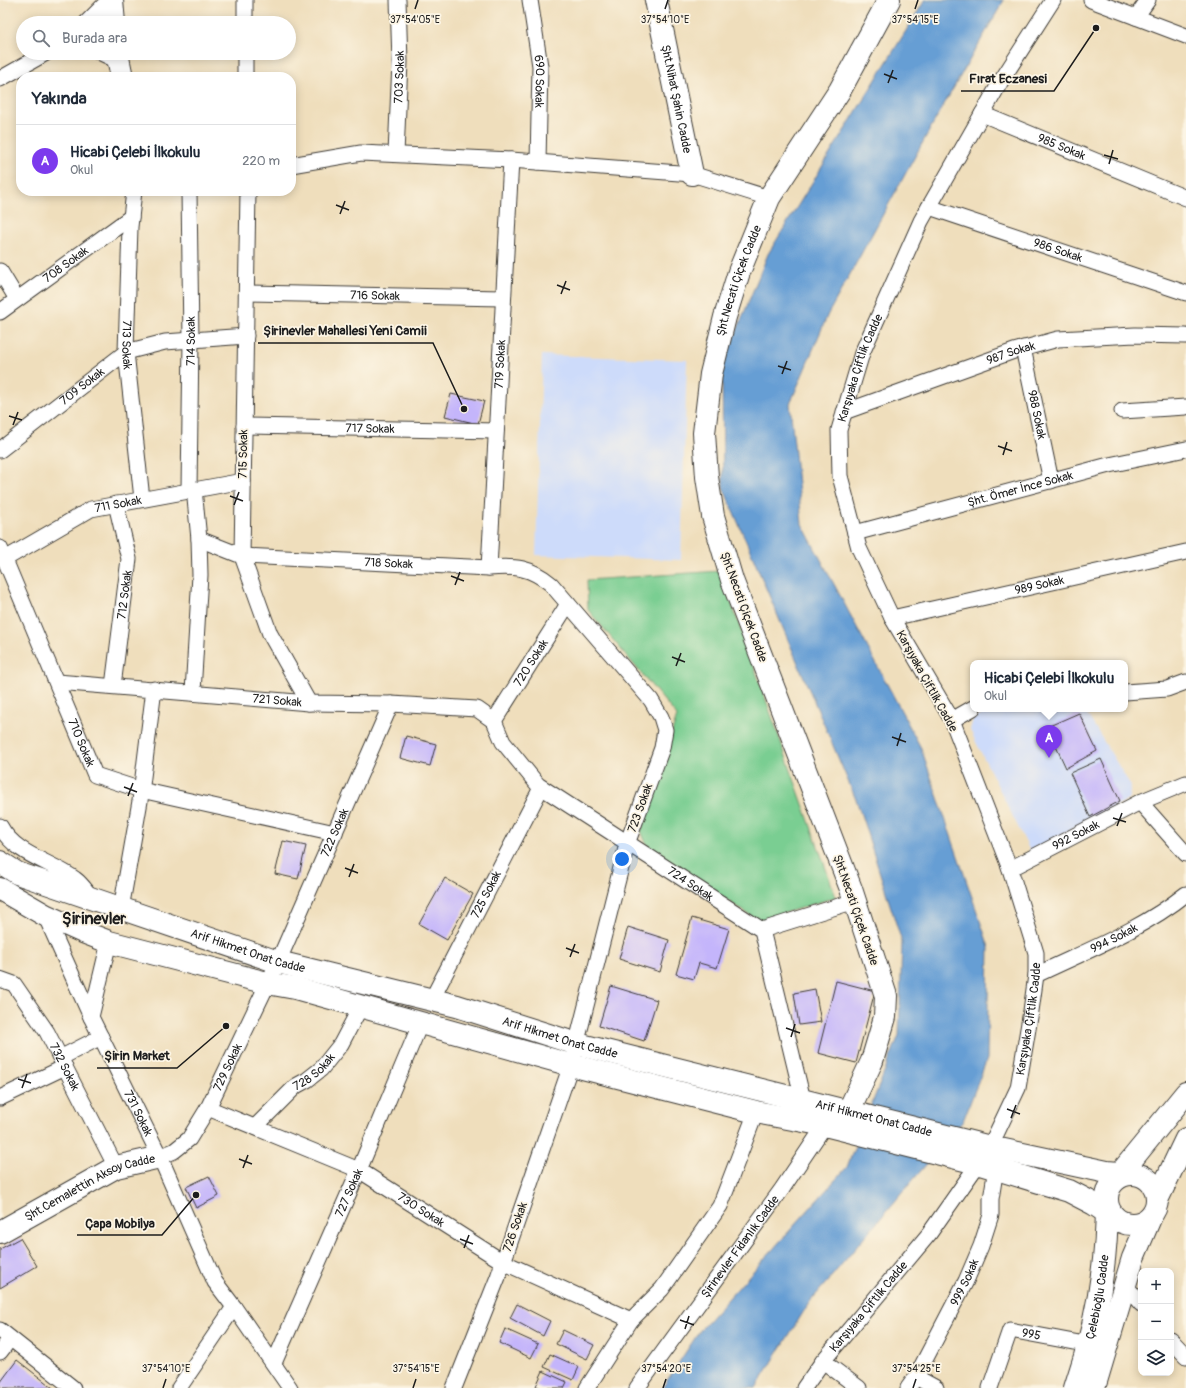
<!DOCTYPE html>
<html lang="tr">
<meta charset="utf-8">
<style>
:root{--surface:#fff;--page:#f2f2f3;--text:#1f2937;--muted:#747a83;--line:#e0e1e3;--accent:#7c3aed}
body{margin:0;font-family:Pangolin,sans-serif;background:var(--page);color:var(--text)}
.controls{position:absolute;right:12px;bottom:12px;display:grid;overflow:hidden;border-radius:8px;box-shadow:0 2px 10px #0003}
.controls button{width:36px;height:36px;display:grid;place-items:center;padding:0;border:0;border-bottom:1px solid var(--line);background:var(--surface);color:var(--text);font:20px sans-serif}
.you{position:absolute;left:622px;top:859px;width:14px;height:14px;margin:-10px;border:3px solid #fff;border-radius:50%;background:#1a73e8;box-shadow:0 0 0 6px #1a73e833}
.badge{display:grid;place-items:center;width:26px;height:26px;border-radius:50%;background:var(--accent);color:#fff;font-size:13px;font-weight:700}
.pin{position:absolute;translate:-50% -33px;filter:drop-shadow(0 1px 2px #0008)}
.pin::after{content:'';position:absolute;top:21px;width:14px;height:12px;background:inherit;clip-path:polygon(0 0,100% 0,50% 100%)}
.popup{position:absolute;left:970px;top:660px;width:158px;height:52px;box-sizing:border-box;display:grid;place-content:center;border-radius:8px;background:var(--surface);filter:drop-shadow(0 1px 3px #0005);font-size:13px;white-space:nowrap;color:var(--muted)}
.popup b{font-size:15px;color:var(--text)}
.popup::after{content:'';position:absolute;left:50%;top:100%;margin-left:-8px;border:8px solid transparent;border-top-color:var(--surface)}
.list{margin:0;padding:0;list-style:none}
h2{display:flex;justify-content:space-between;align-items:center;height:52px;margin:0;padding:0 16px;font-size:17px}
h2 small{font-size:13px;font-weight:400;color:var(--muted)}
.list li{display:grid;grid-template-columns:26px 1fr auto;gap:12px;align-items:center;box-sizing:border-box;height:72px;padding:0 16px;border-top:1px solid var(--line)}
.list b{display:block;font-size:15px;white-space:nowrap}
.list p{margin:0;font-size:13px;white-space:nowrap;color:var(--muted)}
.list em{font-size:13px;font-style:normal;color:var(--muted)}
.icon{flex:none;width:22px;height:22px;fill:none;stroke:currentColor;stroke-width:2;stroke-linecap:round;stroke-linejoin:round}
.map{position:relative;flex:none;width:1186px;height:1388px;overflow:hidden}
.search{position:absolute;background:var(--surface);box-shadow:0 2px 10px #0003;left:16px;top:16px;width:280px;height:44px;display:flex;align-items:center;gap:10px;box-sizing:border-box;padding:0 14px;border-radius:22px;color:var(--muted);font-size:15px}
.panel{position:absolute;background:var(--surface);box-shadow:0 2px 10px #0003;left:16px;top:72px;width:280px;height:124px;border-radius:16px}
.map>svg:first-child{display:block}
</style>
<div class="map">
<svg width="1186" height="1388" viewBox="0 0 1186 1388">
<rect width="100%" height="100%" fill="#fcf5e5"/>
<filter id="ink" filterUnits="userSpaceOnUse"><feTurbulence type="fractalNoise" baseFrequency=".025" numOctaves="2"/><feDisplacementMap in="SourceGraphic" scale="8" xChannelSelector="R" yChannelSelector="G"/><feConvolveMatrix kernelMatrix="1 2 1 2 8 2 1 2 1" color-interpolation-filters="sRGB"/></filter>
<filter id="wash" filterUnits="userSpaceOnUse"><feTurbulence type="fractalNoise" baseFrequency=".012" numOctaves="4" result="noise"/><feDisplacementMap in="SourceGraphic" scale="16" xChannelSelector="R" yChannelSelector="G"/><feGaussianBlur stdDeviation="0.9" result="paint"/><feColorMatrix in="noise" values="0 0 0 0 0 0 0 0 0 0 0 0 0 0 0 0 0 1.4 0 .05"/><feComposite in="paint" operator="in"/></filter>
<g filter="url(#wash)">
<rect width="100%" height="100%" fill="#efdebc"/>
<g fill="#cddbfa">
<polygon points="542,355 687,360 681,560 536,555"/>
<polygon points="994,709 1084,709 1131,786 1128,800 1030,851 970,730 973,719"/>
</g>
<polygon fill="#7ace92" stroke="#4b7557" points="720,571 836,897 759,921 649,850 641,831 677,716 588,610 587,580"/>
<polygon fill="#669ed4" stroke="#415d78" points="925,0 1004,0 934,122 828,314 790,404 802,524 921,748 989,947 987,1059 963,1121 809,1303 756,1388 662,1388 701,1329 847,1167 899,1035 902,942 857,802 723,487 722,367 768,254"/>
<g id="blocks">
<g fill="#c4b5fb">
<polygon points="451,394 484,401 478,424 445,416"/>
<polygon points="1079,713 1097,751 1066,768 1047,727"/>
<polygon points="406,736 436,744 430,766 400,758"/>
<polygon points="1101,759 1120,801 1090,817 1070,773"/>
<polygon points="283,841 306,846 298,879 275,874"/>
<polygon points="445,878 473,894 447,940 419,924"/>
<polygon points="692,918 729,929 717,968 699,963 694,979 676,974"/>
<polygon points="628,927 669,940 660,972 619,959"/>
<polygon points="836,981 875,991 856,1063 818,1053"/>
<polygon points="611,986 657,1000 644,1041 599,1026"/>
<polygon points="815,989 821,1022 799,1025 794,993"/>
<polygon points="209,1176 219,1196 196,1208 186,1187"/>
<polygon points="20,1238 37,1266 0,1288 0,1249"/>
<polygon points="517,1304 550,1321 543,1336 510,1318"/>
<polygon points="505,1329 538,1344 531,1358 499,1343"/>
<polygon points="563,1330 594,1345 587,1359 556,1344"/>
<polygon points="550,1354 579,1367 573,1380 544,1367"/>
<polygon points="17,1360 53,1388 0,1388 0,1383"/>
<polygon points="543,1371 567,1382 564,1388 541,1388 536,1386"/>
</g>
</g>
</g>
<g filter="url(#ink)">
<use href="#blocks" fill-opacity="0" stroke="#3c3934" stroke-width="1"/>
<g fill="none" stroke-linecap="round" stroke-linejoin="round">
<g stroke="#3c3934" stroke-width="17">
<g id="street">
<path id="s1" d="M530,0L540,66L538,162"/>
<polyline points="1091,0 1186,36"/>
<polyline points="1136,17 1148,0"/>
<polyline points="86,23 109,0"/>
<polyline points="245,23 245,0"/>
<polyline points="101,53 118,61"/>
<polyline points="245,77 245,53"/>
<polyline points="0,79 46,53"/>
<path id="s2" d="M982,114L1186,198"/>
<path id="s3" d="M396,154L400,62L398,0"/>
<polyline points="291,165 361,153 511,160 692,174 769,198"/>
<path id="s4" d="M134,191L130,227L126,352L142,499"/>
<polyline points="248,191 242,556 270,634 309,703"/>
<path id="s5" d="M929,207L1186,293"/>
<polyline points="0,271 17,299"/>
<path id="s6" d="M247,293L502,298"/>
<path id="s7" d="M0,312L131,217"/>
<path id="s8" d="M1023,348L1051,481"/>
<polyline points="1122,411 1186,407"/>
<path id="s9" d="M844,412L1014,351L1058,339L1135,335L1186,336"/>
<path id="s10" d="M244,426L496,431"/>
<path id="s11" d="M0,450L126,352L165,342L246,336"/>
<path id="s12" d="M189,490L191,340L189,191"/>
<path id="s13" d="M855,533L1109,465L1186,449"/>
<path id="s14" d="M199,539L242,556L489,568C516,566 530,567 551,584L651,700L661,717L665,730L662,748L627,844L571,1065L498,1277L454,1388"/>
<path id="s15" d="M0,548L95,775L141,790L335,833"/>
<path id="s16" d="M5,559L91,509L243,481"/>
<path id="s17" d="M489,568L511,160"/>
<path id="s18" d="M892,618L1186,552"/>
<path id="s19" d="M57,682L309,703L391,704L477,709L494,721"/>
<path id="s20" d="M113,686L129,559L116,504"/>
<polyline points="193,692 200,575 199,539 194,489"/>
<polyline points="1125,692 1167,689 1186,682"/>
<polyline points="952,720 973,708"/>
<path id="s21" d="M494,721L503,742L538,785L762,930L803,1100"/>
<path id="s22" d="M494,721L568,604"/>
<polyline points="1140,802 1186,854"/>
<path d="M0,826C15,855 51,861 75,879C82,884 87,892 92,898"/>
<path id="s23" d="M1010,869L1140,802L1186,783"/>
<polyline points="121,909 140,801 154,689"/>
<path id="s24" d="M45,915L91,1017L160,1157L215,1282L234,1307L290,1388"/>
<polyline points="762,930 855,901"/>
<path id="s25" d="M1036,975C1088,950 1141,930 1186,894"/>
<path id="s26" d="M0,979L14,984L47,1032L116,1167"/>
<path id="s27" d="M431,1001L541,788"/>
<polyline points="91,1017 109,942"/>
<polyline points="60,1058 101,1037"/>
<polyline points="0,1098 65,1067"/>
<path id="s28" d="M208,1108L359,1170L503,1262L631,1320"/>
<path id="s29" d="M255,1127L296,1086L307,1080L321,1069L341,1044L361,1006"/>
<path id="s30" d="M160,1157L174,1151L189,1139L208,1108L278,962L391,704"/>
<polyline points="1126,1286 1141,1304"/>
<polyline points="0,1330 73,1388"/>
<polyline points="1171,1340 1186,1356"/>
<polyline points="0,1352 10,1339"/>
<polyline points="823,1361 859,1388"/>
<path id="s31" d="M274,1363L359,1170L421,1022"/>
<polyline points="916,1377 936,1388"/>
<polyline points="179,1388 234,1307"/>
<polyline points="587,1388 631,1320 662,1289 720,1206 756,1112"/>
<path id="s32" d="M637,1388L782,1189L825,1125L833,1120"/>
<path id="s33" d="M804,1388L823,1361L929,1234L990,1147L1018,1088L1031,1011L1036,975V953L1010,869L952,720L892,618L859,548L840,476L839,430L862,353L921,221L1001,81L1053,0"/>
<path id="s34" d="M908,1388L916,1377L966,1281L981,1246L991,1215V1199L996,1168"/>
<path id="s35" d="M990,1388L1010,1330L1090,1345"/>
</g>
</g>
<g stroke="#3c3934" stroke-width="24">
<g id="secondary">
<polyline points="112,0 114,23"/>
<path id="s36" d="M656,0L692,174"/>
<polyline points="117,53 122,77"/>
<path id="s37" d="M849,1110L872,1061L885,1017L886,996L851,889L732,580L713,516L707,477L704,433L711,374L725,317L739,272L769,198L840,90L889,0"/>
<path id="s38" d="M0,1232L116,1167L160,1157"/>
</g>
</g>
<g stroke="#3c3934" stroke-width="24">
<g id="primary">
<path id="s39" d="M0,862L17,873L278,962L457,1006L577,1044L990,1147L1107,1172L1131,1174"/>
<polyline points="0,889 45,915 83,932 109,942 267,983 295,988 571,1065 756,1112 825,1125 977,1163 1069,1191 1094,1204 1115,1218"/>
</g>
</g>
<g stroke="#3c3934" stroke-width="24">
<g id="highway">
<circle cx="1132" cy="1199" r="25"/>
<polyline points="1115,1180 1186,1093"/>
<polyline points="1157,1200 1186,1139"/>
<path id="s40" d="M1075,1388C1096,1327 1107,1268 1107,1203"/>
<polyline points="1094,1388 1133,1258 1151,1216"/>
</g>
</g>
<use href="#street" stroke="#fff" stroke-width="15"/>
<use href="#secondary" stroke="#fff" stroke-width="22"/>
<use href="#primary" stroke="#fff" stroke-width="22"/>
<use href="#highway" stroke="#fff" stroke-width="22"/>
</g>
</g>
<path fill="none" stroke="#1c1c1c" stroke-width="1.5" d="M415,9L418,0M665,9L668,0M915,9L918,0M884,74L897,79M888,83L893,70M1104,155L1118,159M1109,164L1113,150M336,205L349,210M340,214L345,201M557,285L570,290M561,294L566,281M778,366L791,370M782,374L787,361M9,416L22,420M13,425L18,412M998,446L1012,451M1003,455L1007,442M230,496L243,501M234,505L239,492M451,576L464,581M455,585L460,572M672,657L685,662M676,666L681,653M892,737L906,742M897,746L901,733M124,787L137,792M128,796L133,783M1113,818L1126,822M1117,826L1122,813M345,868L358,873M349,877L354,864M566,948L579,953M570,957L575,944M786,1028L800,1033M791,1037L795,1024M18,1079L31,1083M22,1088L27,1074M1007,1109L1020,1114M1011,1118L1016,1105M239,1159L252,1164M243,1168L248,1155M460,1239L473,1244M464,1248L469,1235M680,1320L694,1325M685,1329L689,1316M163,1388L166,1379M413,1388L416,1379M663,1388L666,1379M913,1388L916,1379"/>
<g text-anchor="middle" stroke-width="3.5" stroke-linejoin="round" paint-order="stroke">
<g font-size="12" fill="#1c1c1c" stroke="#fcf5e5">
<text dy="4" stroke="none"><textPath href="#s3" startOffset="77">703 Sokak</textPath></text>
<text dy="4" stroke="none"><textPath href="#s1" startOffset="82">690 Sokak</textPath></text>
<text dy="4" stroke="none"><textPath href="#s36" startOffset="101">Şht.Nihat Şahin Cadde</textPath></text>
<text dy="4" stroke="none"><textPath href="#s2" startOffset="86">985 Sokak</textPath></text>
<text dy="4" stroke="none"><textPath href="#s5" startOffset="136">986 Sokak</textPath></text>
<text dy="4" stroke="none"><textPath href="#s7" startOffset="81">708 Sokak</textPath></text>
<text dy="4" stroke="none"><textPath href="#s37" startOffset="872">Şht.Necati Çiçek Cadde</textPath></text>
<text dy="4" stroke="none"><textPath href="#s6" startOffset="128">716 Sokak</textPath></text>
<text dy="4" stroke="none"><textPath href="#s12" startOffset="149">714 Sokak</textPath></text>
<text dy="4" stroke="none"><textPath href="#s4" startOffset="154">713 Sokak</textPath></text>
<text dy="4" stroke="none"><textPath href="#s9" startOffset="177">987 Sokak</textPath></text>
<text dy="4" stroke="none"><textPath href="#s17" startOffset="204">719 Sokak</textPath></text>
<text dy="4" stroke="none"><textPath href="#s33" startOffset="1136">Karşıyaka Çiftlik Cadde</textPath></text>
<text dy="4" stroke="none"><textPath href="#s11" startOffset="104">709 Sokak</textPath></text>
<text dy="4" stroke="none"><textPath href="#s8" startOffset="68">988 Sokak</textPath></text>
<text dy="4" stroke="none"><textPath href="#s10" startOffset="126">717 Sokak</textPath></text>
<text transform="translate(243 454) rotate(-89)" y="4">715 Sokak</text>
<text dy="4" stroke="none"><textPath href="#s13" startOffset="171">Şht. Ömer İnce Sokak</textPath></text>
<text dy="4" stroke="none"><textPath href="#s16" startOffset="127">711 Sokak</textPath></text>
<text dy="4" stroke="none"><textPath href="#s14" startOffset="193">718 Sokak</textPath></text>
<text dy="4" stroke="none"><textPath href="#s18" startOffset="151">989 Sokak</textPath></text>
<text dy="4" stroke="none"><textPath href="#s20" startOffset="92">712 Sokak</textPath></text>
<text transform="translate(744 607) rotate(70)" y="4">Şht.Necati Çiçek Cadde</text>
<text dy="4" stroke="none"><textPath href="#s22" startOffset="69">720 Sokak</textPath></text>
<text transform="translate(927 681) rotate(61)" y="4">Karşıyaka Çiftlik Cadde</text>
<text dy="4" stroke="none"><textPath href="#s19" startOffset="221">721 Sokak</textPath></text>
<text dy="4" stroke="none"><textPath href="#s15" startOffset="211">710 Sokak</textPath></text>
<text transform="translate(640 808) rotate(-70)" y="4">723 Sokak</text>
<text dy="4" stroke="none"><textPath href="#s30" startOffset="374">722 Sokak</textPath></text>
<text dy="4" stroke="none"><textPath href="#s23" startOffset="74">992 Sokak</textPath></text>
<text dy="4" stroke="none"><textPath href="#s21" startOffset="260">724 Sokak</textPath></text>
<text dy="4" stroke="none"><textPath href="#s27" startOffset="120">725 Sokak</textPath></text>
<text transform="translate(856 910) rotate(71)" y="4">Şht.Necati Çiçek Cadde</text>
<text dy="4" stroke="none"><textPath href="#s25" startOffset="86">994 Sokak</textPath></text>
<text dy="4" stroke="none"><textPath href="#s39" startOffset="264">Arif Hikmet Onat Cadde</textPath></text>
<text dy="4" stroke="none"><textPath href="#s33" startOffset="440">Karşıyaka Çiftlik Cadde</textPath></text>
<text dy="4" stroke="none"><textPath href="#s39" startOffset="588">Arif Hikmet Onat Cadde</textPath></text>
<text dy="4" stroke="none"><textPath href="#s26" startOffset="112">732 Sokak</textPath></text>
<text dy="4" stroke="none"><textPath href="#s30" startOffset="116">729 Sokak</textPath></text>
<text dy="4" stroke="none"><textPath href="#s29" startOffset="81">728 Sokak</textPath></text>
<text dy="4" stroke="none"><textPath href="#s24" startOffset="219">731 Sokak</textPath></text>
<text dy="4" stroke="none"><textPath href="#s39" startOffset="912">Arif Hikmet Onat Cadde</textPath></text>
<text dy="4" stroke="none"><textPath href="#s38" startOffset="101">Şht.Cemalettin Aksoy Cadde</textPath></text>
<text dy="4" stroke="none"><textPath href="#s31" startOffset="186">727 Sokak</textPath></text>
<text dy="4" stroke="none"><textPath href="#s28" startOffset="237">730 Sokak</textPath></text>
<text transform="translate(515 1227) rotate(-71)" y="4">726 Sokak</text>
<text dy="4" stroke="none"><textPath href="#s32" startOffset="175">Şirinevler Fidanlık Cadde</textPath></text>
<text dy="4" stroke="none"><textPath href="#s34" startOffset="120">999 Sokak</textPath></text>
<text dy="4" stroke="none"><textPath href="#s40" startOffset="94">Çelebioğlu Cadde</textPath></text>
<text dy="4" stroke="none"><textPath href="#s33" startOffset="104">Karşıyaka Çiftlik Cadde</textPath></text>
<text dy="4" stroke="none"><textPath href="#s35" startOffset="83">995</textPath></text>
</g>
<g font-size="16" font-weight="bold" fill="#1c1c1c" stroke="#fcf5e5">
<text x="94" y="924">Şirinevler</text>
</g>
</g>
<g font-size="10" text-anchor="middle" fill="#1c1c1c" stroke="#fcf5e5" stroke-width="3.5" stroke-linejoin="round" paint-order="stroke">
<text x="415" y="23">37°54'05"E</text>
<text x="665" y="23">37°54'10"E</text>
<text x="915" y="23">37°54'15"E</text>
<text x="166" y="1372">37°54'10"E</text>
<text x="416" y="1372">37°54'15"E</text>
<text x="666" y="1372">37°54'20"E</text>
<text x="916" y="1372">37°54'25"E</text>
</g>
<path fill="none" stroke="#1c1c1c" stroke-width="1.5" d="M1096 28L1054 91H961M464 409L433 343H258M226 1026L177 1068H97M196 1195L162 1235H77"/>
<g fill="#1c1c1c" stroke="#fcf5e5" stroke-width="1.5">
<circle cx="1096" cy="28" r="4"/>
<circle cx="464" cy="409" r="4"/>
<circle cx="226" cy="1026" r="4"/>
<circle cx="196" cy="1195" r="4"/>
</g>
<g font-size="13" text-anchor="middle" font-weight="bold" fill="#1c1c1c" stroke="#fcf5e5" stroke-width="3.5" stroke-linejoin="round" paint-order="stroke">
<text x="1008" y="83">Fırat Eczanesi</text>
<text x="345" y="335">Şirinevler Mahallesi Yeni Camii</text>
<text x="137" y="1060">Şirin Market</text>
<text x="120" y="1228">Çapa Mobilya</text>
</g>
</svg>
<div class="controls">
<button>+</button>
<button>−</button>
<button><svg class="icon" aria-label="layers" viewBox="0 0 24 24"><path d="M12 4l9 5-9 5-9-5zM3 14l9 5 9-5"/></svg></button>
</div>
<div class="you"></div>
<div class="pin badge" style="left:1049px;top:758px">A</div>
<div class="popup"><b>Hicabi Çelebi İlkokulu</b>Okul</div>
<div class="search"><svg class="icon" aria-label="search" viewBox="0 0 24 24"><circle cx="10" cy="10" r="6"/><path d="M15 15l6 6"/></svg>Burada ara</div>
<section class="panel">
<h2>Yakında<small></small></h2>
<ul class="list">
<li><span class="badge">A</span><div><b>Hicabi Çelebi İlkokulu</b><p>Okul</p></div><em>220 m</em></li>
</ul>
</section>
</div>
